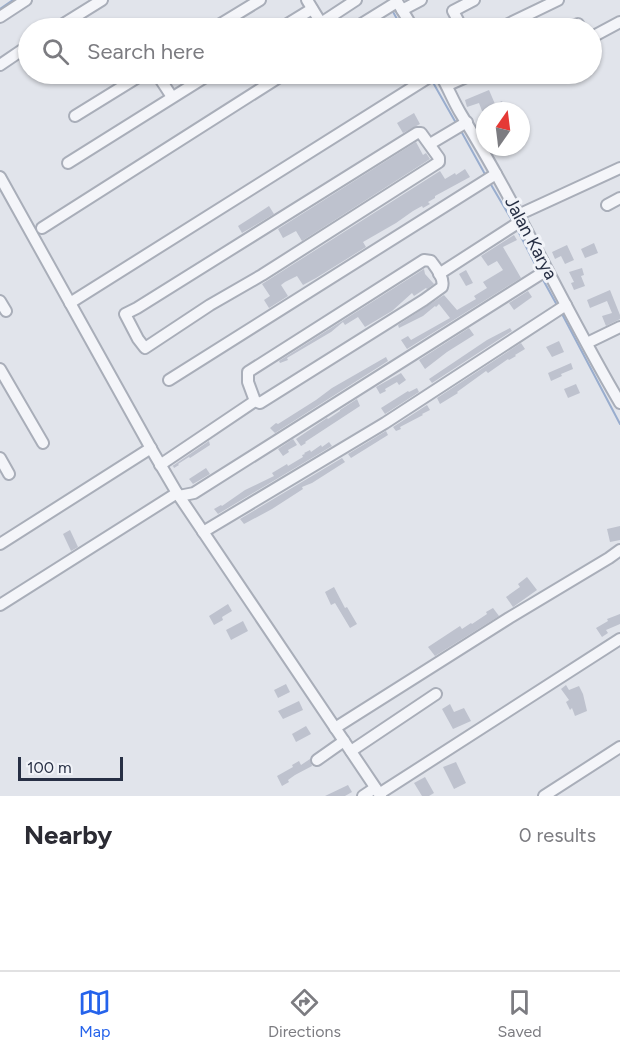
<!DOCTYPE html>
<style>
:root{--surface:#fff;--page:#f2f2f3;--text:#2b2b33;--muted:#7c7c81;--line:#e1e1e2;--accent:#2563eb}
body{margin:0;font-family:Figtree,sans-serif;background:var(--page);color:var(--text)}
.compass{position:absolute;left:476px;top:102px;width:54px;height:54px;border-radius:50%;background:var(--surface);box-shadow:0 2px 4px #0004;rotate:14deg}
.scale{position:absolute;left:18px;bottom:15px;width:105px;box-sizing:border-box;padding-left:6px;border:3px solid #272f44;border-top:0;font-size:16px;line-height:21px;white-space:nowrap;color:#272f44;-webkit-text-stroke:4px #f1f3f8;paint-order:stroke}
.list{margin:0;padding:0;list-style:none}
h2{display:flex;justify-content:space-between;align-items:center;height:78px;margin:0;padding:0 24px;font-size:26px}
h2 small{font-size:20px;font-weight:400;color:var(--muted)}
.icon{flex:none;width:33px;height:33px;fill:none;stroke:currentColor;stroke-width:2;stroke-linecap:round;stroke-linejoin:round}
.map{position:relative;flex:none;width:620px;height:796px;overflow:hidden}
.search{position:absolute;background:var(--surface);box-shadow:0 2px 4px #0004;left:18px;right:18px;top:18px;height:66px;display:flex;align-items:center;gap:15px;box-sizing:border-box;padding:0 21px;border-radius:33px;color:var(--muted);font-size:22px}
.sheet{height:174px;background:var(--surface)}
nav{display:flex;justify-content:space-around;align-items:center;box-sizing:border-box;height:84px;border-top:2px solid var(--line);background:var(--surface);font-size:16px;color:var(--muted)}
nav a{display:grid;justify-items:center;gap:3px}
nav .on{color:var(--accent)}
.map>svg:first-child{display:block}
</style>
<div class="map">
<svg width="620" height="796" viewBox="0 0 620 796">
<rect width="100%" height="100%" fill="#e1e4eb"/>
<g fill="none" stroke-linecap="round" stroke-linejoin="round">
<g stroke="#99adce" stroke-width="2">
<polyline points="0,9 13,0"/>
<polyline points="392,10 402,28"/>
<polyline points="431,79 456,123"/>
<polyline points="461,131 486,176"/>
<polyline points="490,183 513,222"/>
<polyline points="516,227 538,270"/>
<polyline points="542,278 558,307"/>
<polyline points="561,312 620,424"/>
</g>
</g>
<g fill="#bec2ce">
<polygon points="489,90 495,104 502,101 505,108 499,111 482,111 479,103 467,107 465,100"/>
<polygon points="414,113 420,124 403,133 397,123"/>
<polygon points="416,142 423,155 426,153 430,159 302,241 296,231 283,238 278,229"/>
<polygon points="465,169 470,177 435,196 435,198 428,202 430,204 423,208 422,206 413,211 396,223 363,242 366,247 316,278 303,285 297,276 285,282 281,285 288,296 269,308 264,300 270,296 262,284 440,171 445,179 455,173 456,175"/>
<polygon points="269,206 274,214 242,233 238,226"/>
<polygon points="514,235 517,240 503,247 521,278 407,349 401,340 408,336 411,340 450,318 439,304 436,307 435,306 423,316 399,328 398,325 444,295 457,310 476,299 474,296 487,288 483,282 503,270 497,261 488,266 481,256"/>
<polygon points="594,243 598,253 585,258 581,249"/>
<polygon points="567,245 574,260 565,264 561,256 555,259 552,252"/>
<polygon points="582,268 584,275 581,276 585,286 574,290 571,283 574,282 569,272"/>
<polygon points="424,269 425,274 434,284 427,289 426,288 414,296 412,293 392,311 365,327 358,317 345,325 343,322 331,332 287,358 288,360 280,363 279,361"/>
<polygon points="466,270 473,283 466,286 459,274"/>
<polygon points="610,290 620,315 620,319 606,326 602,316 612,313 607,301 590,308 587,300"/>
<polygon points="528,291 532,297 514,310 509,303"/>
<polygon points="469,328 474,335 447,352 425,369 419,360"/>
<polygon points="510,328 512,331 432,383 429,379 487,340"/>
<polygon points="559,341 564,352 552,357 546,347"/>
<polygon points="521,343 525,349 515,355 516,356 509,360 508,359 488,373 486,371 457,392 458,393 440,404 437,398"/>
<polygon points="386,357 388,361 275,433 270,428 276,423 278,424 316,400 332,388"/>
<polygon points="571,363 573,369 561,374 562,376 551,381 548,373"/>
<polygon points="401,373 406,380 399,385 397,382 385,389 386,391 380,394 376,387"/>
<polygon points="576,384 580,393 568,398 564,389"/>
<polygon points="417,388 419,392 385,414 381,408 408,391 409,392"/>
<polygon points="357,399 360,406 305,442 306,443 301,446 296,439 327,418 328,419 340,411 340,410"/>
<polygon points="427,405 430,410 422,414 423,415 400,427 401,429 396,431 393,427"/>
<polygon points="386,431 388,435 351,458 348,454"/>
<polygon points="293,439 297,445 288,450 289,452 283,456 278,449"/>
<polygon points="209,441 210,445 190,458 189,457 178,464 179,465 174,468 173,466 171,467"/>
<polygon points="329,442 332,446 218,514 214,509 221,505 222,506 245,490 274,476 272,473 287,464 288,466 303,457 302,455 305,454 304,453 310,450 311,452 321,445 322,447"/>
<polygon points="342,458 345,462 312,483 302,487 303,489 272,509 244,524 240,519"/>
<polygon points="206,468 210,474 193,484 189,479"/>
<polygon points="620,526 620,540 610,542 607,529"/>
<polygon points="70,530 78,547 71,551 63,534"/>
<polygon points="527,577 537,590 513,607 506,597 520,587 518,584"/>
<polygon points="334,587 345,608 347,607 357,624 350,628 335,603 331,605 325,592"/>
<polygon points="228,604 232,611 222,617 223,620 214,625 209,616"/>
<polygon points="493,608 499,616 435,656 428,647 460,626 462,629 471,623 472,624 487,614 486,612"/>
<polygon points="620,614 620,624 606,630 608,633 602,637 596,628 608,621 607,619"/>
<polygon points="243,621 248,631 231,640 226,630"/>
<polygon points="286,684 290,692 278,698 274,690"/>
<polygon points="566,685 569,690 579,686 583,694 587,711 575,716 572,708 570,710 566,702 569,700 561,689"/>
<polygon points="299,701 303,710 283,719 278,711"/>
<polygon points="450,704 454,712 464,708 471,721 453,729 442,709"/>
<polygon points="306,726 311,734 296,742 292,734"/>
<polygon points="310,759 312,766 295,775 288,780 289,782 282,786 277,776 293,767 292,765 299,761 301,765"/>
<polygon points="456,762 466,783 454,789 443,767"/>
<polygon points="425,777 434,793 429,796 422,796 414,783"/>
<polygon points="348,785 352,792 345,796 325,796"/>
</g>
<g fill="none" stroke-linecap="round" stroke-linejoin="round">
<g stroke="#a9aeb9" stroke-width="14">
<g id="minor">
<polyline points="307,0 321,23 356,0"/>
<polyline points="396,0 413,28"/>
<polyline points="402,10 421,0"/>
<polyline points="0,17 26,0"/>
<polyline points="57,28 102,0"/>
<polyline points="214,28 260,0"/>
<polyline points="281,28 312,9"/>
<polyline points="355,28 397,2"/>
<polyline points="462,28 453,11 474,0"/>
<polyline points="500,28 558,0"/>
<polyline points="568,28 578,24 580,28"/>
<polyline points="592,37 620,22"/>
<polyline points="0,65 28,46"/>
<polyline points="157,74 172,97"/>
<path d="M440,74C448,87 453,101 461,114C519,208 564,308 620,403"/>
<polyline points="448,85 473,74"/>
<polyline points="75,116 143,74"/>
<polygon points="417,133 421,133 439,158 439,162 436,164 262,275 210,305 145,348 138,339 125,314 137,308"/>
<polyline points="430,144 467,122"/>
<polyline points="68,163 210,74"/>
<polyline points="0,177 153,452 177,493 381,796"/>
<polyline points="607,205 620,198"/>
<polyline points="518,215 620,168"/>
<polyline points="42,228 284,74"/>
<polyline points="439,274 521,221"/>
<polyline points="0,301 6,311"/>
<polyline points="70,303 434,74"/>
<polyline points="587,343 620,327"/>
<polyline points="0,369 43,443"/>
<polyline points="169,380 496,174"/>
<polyline points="0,458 9,474"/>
<path d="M160,465L255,401L260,403L424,300L442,287C445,278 436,268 431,261L424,260L248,372V382L255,401"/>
<polyline points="179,496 194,493 547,270"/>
<polyline points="203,532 385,423 566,305"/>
<polyline points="0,544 151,448"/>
<polyline points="0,605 177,493"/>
<polyline points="335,728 509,618 609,558 620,550"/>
<polyline points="351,751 436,694"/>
<polyline points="317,760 344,741"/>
<polyline points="379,794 620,639"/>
<polyline points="363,796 375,788"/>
<polyline points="544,796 620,747"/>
</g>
</g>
<use href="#minor" stroke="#f4f5f9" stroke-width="10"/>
</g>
<g text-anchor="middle" stroke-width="6" stroke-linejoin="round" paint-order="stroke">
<g font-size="18" fill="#272f44" stroke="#f1f3f8">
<text transform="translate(531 238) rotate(62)" y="6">Jalan Karya</text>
</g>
</g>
</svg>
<svg class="compass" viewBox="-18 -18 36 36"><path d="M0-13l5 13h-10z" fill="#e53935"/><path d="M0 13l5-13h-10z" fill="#7c7c81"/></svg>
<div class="scale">100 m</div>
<div class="search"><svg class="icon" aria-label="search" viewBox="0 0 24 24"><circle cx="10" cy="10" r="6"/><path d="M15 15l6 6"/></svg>Search here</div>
</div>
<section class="sheet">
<h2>Nearby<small>0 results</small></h2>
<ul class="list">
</ul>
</section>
<nav>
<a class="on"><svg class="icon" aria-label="map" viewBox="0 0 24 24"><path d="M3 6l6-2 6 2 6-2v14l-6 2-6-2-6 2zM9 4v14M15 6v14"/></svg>Map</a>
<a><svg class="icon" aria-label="directions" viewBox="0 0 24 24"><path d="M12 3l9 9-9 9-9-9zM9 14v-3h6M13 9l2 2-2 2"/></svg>Directions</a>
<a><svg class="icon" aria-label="saved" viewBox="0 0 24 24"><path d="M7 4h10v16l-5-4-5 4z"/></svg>Saved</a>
</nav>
